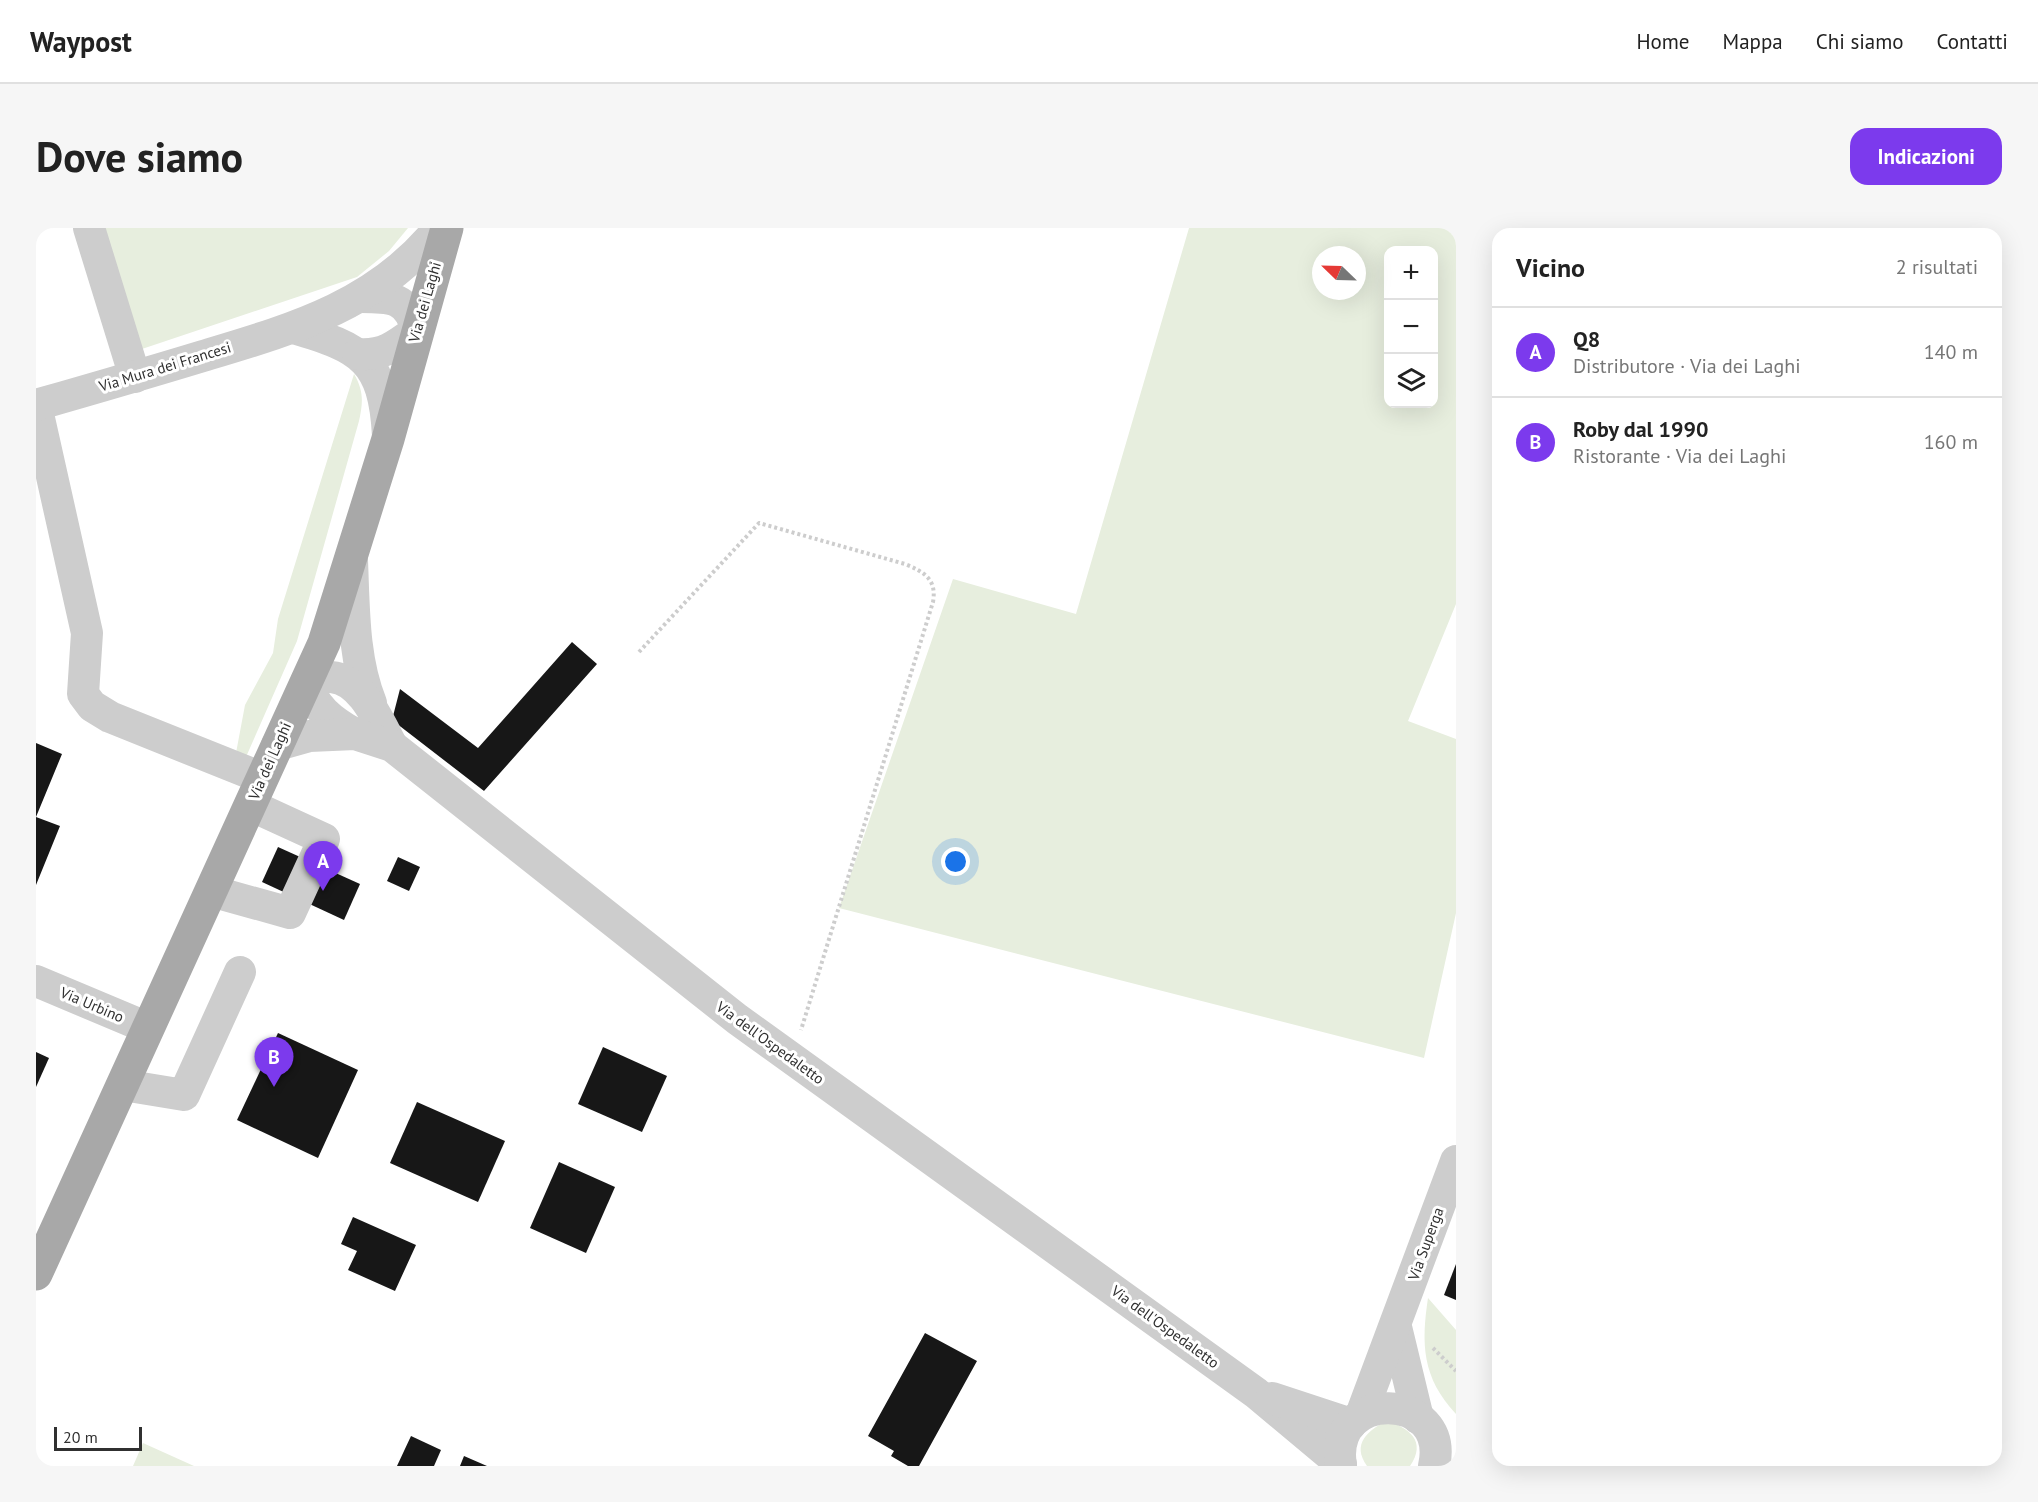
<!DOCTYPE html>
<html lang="it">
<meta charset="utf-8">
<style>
:root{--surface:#fff;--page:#f6f6f6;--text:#222;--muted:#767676;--line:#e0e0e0;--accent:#7c3aed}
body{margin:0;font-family:"PT Sans",sans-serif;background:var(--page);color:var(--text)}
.controls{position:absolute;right:18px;top:18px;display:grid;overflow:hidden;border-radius:12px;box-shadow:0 6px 24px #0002}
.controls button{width:54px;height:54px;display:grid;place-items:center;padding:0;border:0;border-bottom:2px solid var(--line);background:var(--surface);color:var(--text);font:30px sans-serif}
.compass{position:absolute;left:1276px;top:18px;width:54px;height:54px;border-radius:50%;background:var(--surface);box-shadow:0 6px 24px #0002;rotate:293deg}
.scale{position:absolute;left:18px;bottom:15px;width:88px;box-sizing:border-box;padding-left:6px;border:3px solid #303030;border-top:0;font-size:16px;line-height:21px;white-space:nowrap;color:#303030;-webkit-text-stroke:4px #fff;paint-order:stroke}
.you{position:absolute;left:920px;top:634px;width:21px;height:21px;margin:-15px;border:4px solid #fff;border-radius:50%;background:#1a73e8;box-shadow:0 0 0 9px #1a73e833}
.badge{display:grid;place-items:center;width:39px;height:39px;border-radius:50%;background:var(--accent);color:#fff;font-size:20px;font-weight:700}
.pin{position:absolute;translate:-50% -50px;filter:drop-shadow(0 2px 3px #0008)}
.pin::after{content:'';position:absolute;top:32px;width:21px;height:18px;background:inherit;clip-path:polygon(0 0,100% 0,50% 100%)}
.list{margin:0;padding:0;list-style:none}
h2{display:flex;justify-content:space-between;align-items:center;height:78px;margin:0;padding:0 24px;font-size:26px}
h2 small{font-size:20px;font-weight:400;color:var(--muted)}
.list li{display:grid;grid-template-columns:39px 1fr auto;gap:18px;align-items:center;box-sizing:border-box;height:90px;padding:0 24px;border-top:2px solid var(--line)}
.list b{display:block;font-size:22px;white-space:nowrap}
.list p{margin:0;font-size:20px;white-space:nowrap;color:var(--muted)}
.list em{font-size:20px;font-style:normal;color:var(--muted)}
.icon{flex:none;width:33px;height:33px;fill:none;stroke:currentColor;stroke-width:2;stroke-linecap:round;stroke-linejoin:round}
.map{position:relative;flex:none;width:1420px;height:1238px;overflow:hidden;border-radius:18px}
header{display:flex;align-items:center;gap:36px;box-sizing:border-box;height:84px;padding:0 30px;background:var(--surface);border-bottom:2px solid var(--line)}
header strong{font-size:28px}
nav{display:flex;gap:33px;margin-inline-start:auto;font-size:21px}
.intro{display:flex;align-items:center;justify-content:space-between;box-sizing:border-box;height:144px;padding:0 36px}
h1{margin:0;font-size:42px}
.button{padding:15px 27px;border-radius:18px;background:var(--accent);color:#fff;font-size:21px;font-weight:700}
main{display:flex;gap:36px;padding:0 36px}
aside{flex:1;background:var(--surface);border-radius:18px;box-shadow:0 6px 24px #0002}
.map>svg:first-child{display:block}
</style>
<header>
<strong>Waypost</strong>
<nav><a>Home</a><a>Mappa</a><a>Chi siamo</a><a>Contatti</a></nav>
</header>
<div class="intro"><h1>Dove siamo</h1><a class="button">Indicazioni</a></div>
<main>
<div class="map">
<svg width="1420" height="1238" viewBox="0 0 1420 1238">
<rect width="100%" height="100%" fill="#fff"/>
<g fill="#e7eede" fill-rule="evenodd">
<polygon points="68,0 372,0 353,23 321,49 103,122"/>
<path d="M1153,0H1420V376L1372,493L1420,511V685L1388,830L803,680L917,351L1040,386ZM1352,22H1398V176H1352ZM1285,27H1321V63H1285Z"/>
<path d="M318,146C328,163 327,175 323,193L261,413L210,529L200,525L209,477L237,425L242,391Z"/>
<path d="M1392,1070L1420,1102V1186C1386,1150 1385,1116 1392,1070Z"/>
<path d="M1351,1193C1373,1200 1391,1213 1374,1238H1331C1315,1216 1332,1202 1351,1193Z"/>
<polygon points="107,1215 158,1238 97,1238"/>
</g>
<g fill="#171717">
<polygon points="536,414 561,436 448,563 356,492 364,461 442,520"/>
<polygon points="0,515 26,526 0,589 24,598 0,657"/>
<polygon points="242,619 324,656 308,692 226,654"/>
<polygon points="362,629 384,639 373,663 351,653"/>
<polygon points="242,805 322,842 282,930 201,892"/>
<polygon points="567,819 631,848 606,904 542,876"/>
<polygon points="0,824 13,830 0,859"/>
<polygon points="381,874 469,913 442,974 354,935"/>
<polygon points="523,934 579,959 550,1025 494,1000"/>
<polygon points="317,989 380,1017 359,1063 312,1042 321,1023 305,1016"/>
<polygon points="1420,1036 1420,1072 1408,1067"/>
<polygon points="889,1105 941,1133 883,1238 872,1238 855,1228 858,1223 832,1208"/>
<polygon points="375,1208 405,1222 398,1238 361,1238"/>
<polygon points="428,1228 451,1238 424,1238"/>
</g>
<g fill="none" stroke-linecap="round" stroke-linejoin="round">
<g stroke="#cdcdcd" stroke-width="4" stroke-dasharray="3 3" stroke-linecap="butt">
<path d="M603,424L723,295L869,336C888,344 901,351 897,374L765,802"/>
<polyline points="1397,1120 1420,1143"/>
</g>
<g stroke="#cdcdcd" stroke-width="32">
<polyline points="53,0 99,149"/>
<path d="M257,100C326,120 348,132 352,208"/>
<path d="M322,126C348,128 361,117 381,102C372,69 355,69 325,69"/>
<polyline points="0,177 51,405 47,466 56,478 74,489 226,550"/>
<path d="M0,177C56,161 111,145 167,128C257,101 342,77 403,0"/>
<path d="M316,332C318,379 317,431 335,475"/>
<path d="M319,506C297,494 275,478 271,452C278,451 287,448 295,449C326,451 343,494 356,518"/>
<polyline points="241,517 273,508 319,506 356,518 701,791 1220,1165 1305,1236"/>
<polyline points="175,663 254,685 288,611 214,577"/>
<polyline points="0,753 112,800"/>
<polyline points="87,857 148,867 204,744"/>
<polyline points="1360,1099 1382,1190"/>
<polyline points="1236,1170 1315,1196"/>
<polyline points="1325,1187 1420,933"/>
<path d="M1305,1238C1292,1159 1415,1163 1398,1238"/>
</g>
<polyline stroke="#a8a8a8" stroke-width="33" points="0,1046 288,415 352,211 411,0"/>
</g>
<g text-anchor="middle" stroke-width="6" stroke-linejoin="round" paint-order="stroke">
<g font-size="15" fill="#303030" stroke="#fff">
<text transform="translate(389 74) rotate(-74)" y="5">Via dei Laghi</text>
<text transform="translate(129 139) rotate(-17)" y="5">Via Mura dei Francesi</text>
<text transform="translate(234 533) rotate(-66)" y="5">Via dei Laghi</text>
<text transform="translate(56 777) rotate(23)" y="5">Via Urbino</text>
<text transform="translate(734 815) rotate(36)" y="5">Via dell'Ospedaletto</text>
<text transform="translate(1390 1016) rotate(-70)" y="5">Via Superga</text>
<text transform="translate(1129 1099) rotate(36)" y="5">Via dell'Ospedaletto</text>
</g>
</g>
</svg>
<div class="controls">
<button>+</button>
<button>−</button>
<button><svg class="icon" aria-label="layers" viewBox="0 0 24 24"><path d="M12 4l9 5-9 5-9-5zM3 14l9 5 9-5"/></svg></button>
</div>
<svg class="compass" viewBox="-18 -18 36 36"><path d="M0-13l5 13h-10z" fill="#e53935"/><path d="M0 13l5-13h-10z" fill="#767676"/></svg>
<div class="scale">20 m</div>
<div class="you"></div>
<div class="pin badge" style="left:287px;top:663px">A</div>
<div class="pin badge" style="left:238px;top:859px">B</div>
</div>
<aside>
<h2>Vicino<small>2 risultati</small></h2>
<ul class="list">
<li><span class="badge">A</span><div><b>Q8</b><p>Distributore · Via dei Laghi</p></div><em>140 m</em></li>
<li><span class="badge">B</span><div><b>Roby dal 1990</b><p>Ristorante · Via dei Laghi</p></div><em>160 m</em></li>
</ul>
</aside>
</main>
